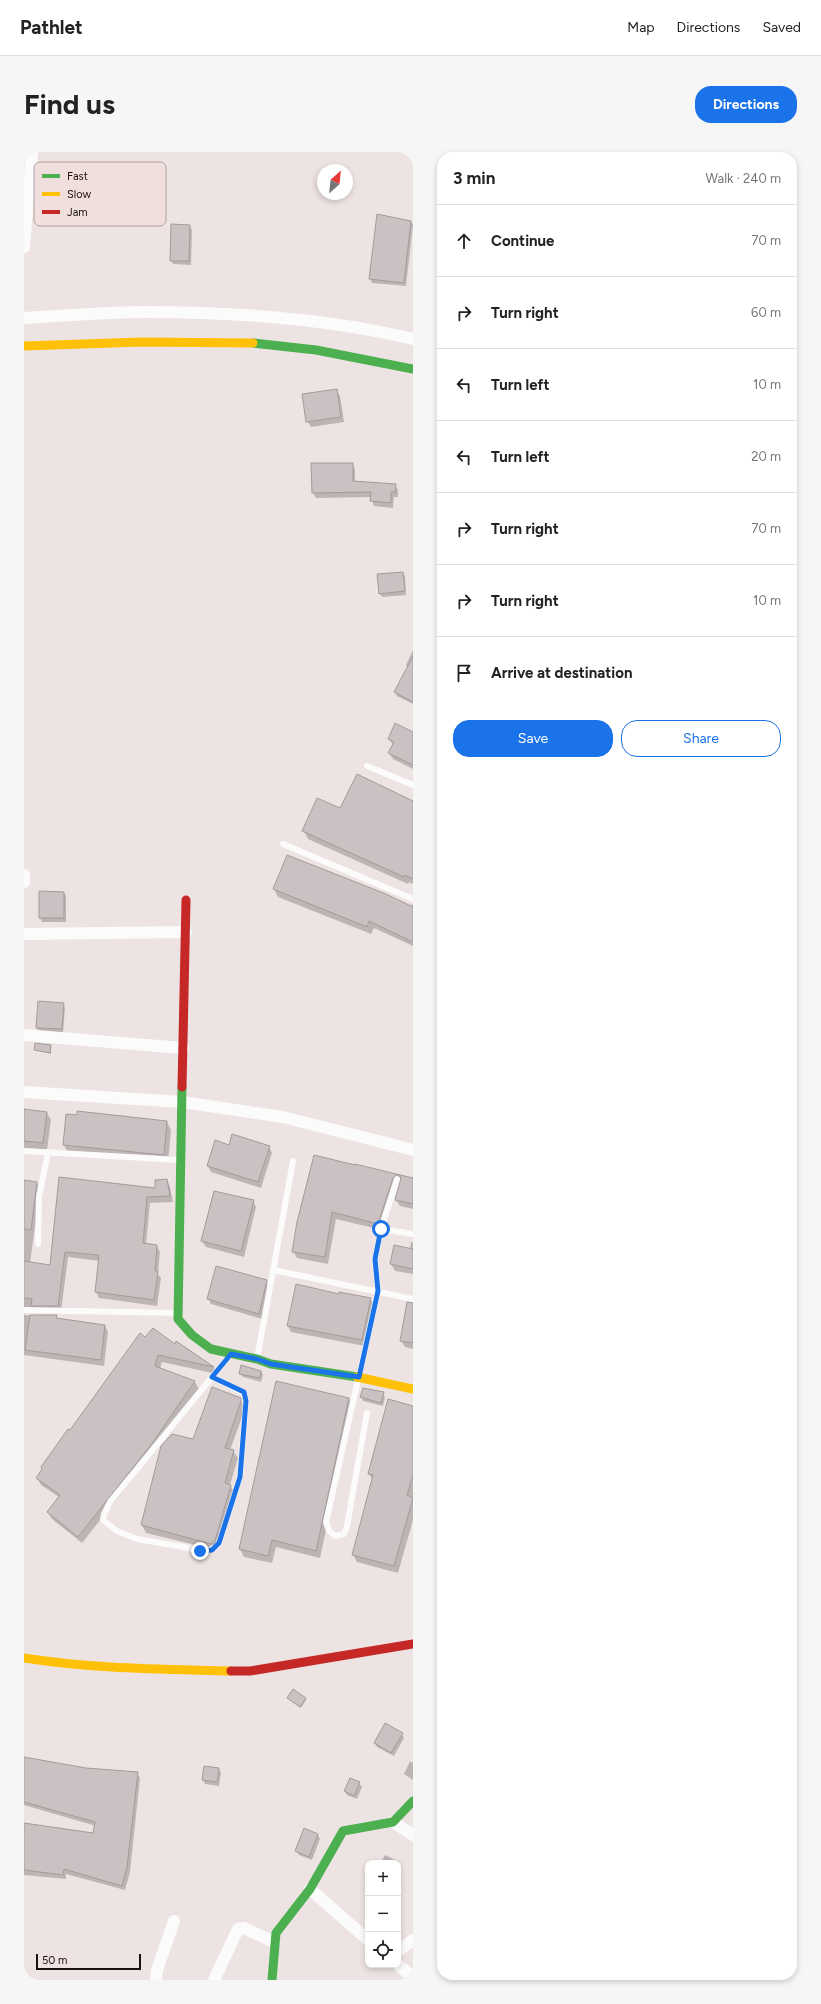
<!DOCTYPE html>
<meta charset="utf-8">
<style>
:root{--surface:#fff;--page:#f6f6f6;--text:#222;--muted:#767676;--line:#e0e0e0;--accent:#1a73e8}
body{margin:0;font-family:Figtree,sans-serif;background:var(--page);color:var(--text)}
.controls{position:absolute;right:12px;bottom:12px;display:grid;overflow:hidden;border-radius:8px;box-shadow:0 2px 6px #0003}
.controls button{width:36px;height:36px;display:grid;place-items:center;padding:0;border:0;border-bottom:1px solid var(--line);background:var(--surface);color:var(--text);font:20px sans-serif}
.compass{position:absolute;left:293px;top:12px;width:36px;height:36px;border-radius:50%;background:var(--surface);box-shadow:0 2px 6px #0003;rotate:27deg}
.scale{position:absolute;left:12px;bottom:10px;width:105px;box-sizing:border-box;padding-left:4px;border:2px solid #171110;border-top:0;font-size:11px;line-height:14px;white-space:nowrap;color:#171110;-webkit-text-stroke:3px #f1dfde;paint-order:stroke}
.stop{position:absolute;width:12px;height:12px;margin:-9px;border:3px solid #1a73e8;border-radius:50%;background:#fff}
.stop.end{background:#1a73e8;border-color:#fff;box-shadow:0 1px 4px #0008}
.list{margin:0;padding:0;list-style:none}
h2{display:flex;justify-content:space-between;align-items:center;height:52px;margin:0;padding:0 16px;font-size:17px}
h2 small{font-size:13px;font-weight:400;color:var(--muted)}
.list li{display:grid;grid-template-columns:26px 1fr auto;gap:12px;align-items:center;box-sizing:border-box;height:72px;padding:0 16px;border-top:1px solid var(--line)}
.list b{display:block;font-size:15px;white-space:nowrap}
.list em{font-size:13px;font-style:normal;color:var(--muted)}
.actions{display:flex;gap:8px;padding:12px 16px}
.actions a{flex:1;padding:9px 0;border:1px solid var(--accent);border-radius:16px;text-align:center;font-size:14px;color:var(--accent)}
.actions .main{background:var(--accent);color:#fff}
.icon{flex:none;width:22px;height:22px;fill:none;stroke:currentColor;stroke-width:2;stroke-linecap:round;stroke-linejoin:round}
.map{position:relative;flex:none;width:389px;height:1828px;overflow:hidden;border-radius:16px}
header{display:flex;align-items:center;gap:24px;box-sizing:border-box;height:56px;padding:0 20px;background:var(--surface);border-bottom:1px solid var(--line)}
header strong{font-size:19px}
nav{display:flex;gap:22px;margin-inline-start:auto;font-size:14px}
.intro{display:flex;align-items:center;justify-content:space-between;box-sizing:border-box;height:96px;padding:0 24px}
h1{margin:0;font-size:28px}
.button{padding:10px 18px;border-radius:16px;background:var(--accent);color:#fff;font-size:14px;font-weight:700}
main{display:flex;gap:24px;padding:0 24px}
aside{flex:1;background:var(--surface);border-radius:16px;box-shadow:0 2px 6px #0003}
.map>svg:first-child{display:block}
</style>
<header>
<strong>Pathlet</strong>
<nav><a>Map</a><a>Directions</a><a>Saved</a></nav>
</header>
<div class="intro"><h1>Find us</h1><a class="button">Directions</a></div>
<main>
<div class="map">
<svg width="389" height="1828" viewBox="0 0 389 1828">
<rect width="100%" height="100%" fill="#ede3e2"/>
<g fill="#0003">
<polygon points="354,63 387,69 389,73 382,134 348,131 346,127"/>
<polygon points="165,74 168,78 167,113 149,112 147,108"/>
<polygon points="312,238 316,244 320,270 287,275 283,269"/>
<polygon points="328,312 331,317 331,330 371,333 374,338 374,345 370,345 369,356 350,354 347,345 292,346 289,341"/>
<polygon points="378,421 381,424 382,443 358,445 356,441"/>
<polygon points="389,498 389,552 373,544 371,540 384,515 382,513"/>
<polygon points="389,581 389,617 369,607 365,601 369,593 365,587"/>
<polygon points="389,649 389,732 385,730 384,732 284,687 280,679 317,658"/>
<polygon points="250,737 386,755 387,752 389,753 389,794 350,776 347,782 254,745"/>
<polygon points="40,741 42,744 42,770 18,770 16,766"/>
<polygon points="15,850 39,852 41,856 39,881 15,880 13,876"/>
<polygon points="27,894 27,902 11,897"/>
<polygon points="0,958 23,961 27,968 23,998 0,996"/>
<polygon points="43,963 143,970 147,978 144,1010 44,1001 40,993"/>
<polygon points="245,995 248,1001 237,1036 187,1020 184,1014"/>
<polygon points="291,1004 389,1027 389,1057 376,1054 372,1048 379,1027 372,1033 358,1078 312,1067 304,1112 273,1106 269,1099"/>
<polygon points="36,1027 132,1037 143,1028 146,1035 149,1050 126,1051 122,1093 133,1094 136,1100 134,1122 137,1126 133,1154 75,1146 72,1140 76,1109 44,1105 37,1160 4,1159 0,1162 0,1029 13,1031 16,1037 6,1111 27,1114"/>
<polygon points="229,1049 232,1055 220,1105 182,1095 178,1089"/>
<polygon points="387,1090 389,1090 389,1122 371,1119 367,1112 386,1097"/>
<polygon points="242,1129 245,1135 238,1167 187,1152 184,1146"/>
<polygon points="315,1144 346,1147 350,1152 341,1194 267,1180 264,1174"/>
<polygon points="389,1156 389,1197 381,1195 377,1189"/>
<polygon points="0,1163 32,1164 34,1168 81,1174 84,1180 80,1214 0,1203"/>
<polygon points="122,1187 151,1193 153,1190 190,1216 193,1222 138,1210 136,1217 171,1230 175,1237 136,1292 58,1391 28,1367 24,1360 35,1345 17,1333 13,1326 46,1280"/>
<polygon points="237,1219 239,1223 237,1230 219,1225 216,1221"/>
<polygon points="252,1230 325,1247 329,1255 296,1406 252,1395 248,1411 220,1405 216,1397"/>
<polygon points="358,1241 361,1245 359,1254 339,1249 337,1245"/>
<polygon points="216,1247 221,1257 206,1298 209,1299 214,1306 206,1333 211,1341 193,1398 122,1381 118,1373 138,1295 170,1289"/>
<polygon points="389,1255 389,1368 374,1421 333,1410 329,1403 349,1328 345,1322"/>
<polygon points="264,1546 281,1547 282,1548 277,1556"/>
<polygon points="378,1582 380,1586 370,1604 353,1595 351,1591"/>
<polygon points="0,1606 62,1617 113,1621 116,1626 106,1720 101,1738 42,1722 42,1727 0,1723 0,1672 70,1682 72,1674 0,1653"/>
<polygon points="386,1609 388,1611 389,1609 389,1628 380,1622"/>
<polygon points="195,1617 197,1621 195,1634 181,1632 179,1628"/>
<polygon points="335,1631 338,1635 333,1647 323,1643 321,1639"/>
<polygon points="281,1678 294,1683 296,1687 288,1708 275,1703 272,1699"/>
<polygon points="361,1703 375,1710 374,1717 374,1711 357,1711"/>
</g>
<g fill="#cac2c2" stroke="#a29b9a">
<polygon points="353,62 387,69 380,131 345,127"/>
<polygon points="147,72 166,73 165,109 146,109"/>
<polygon points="313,237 317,265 282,270 278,242"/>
<polygon points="287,311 329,311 329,329 372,332 371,340 367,340 367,351 346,349 347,340 288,341"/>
<polygon points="379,420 381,439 355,442 353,422"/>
<polygon points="389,504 389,550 370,540"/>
<polygon points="371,571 389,580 389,613 364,601 370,590 364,587"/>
<polygon points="333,622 389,649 389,727 381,723 380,725 278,679 293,646 316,656"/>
<polygon points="263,703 362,742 389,755 389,790 345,769 343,775 249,737"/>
<polygon points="15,739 40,740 40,766 15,766"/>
<polygon points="14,849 40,851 38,877 12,876"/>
<polygon points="11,891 27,893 26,901 10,898"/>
<polygon points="0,957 23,960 19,991 0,989"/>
<polygon points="53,959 143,969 140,1003 39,993 42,962 53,963"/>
<polygon points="208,982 246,994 234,1030 183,1014 191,988 205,993"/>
<polygon points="290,1003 331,1013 331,1012 389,1026 389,1052 371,1048 377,1026 375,1023 372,1023 369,1026 354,1072 308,1060 301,1105 268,1100 273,1070"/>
<polygon points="35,1025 131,1036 131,1028 143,1027 146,1044 123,1045 119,1091 133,1093 131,1119 134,1119 130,1148 71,1140 75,1103 41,1100 34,1154 7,1154 8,1147 0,1146 0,1109 26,1113"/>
<polygon points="0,1028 13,1030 7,1078 0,1077"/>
<polygon points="190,1039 230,1048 217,1099 177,1089"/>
<polygon points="370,1093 389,1097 389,1117 366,1112"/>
<polygon points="192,1114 243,1128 235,1162 183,1147"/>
<polygon points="272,1132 315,1142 315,1140 347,1146 338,1188 263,1174"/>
<polygon points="383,1150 389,1151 389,1191 376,1189"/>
<polygon points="6,1163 33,1163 32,1166 81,1173 77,1208 1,1198"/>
<polygon points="129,1176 151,1192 152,1189 190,1215 134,1203 131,1214 171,1229 127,1293 54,1385 23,1360 36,1343 12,1326 18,1317 17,1315 44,1277 46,1278 116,1181 121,1185"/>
<polygon points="217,1213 237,1219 236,1226 215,1222"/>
<polygon points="252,1229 325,1246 292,1399 248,1388 244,1404 215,1397"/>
<polygon points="188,1235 217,1246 217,1249 201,1296 210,1298 201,1331 207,1333 191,1389 187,1392 117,1373 137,1294 148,1282 169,1287"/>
<polygon points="339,1236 360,1240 357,1251 336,1245"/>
<polygon points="364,1247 389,1254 389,1323 383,1343 389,1346 370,1414 328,1403 349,1323 344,1322"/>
<polygon points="269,1537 282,1546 276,1555 263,1546"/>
<polygon points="361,1571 379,1581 367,1601 350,1591"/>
<polygon points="0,1605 62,1616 114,1620 103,1715 98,1734 40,1717 39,1723 0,1718 0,1671 69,1681 71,1670 0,1650"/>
<polygon points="180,1614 195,1616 193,1630 178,1628"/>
<polygon points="326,1626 336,1630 330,1644 320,1639"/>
<polygon points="280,1676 294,1682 285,1705 271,1699"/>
</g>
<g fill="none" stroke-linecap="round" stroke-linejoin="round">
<g stroke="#fcfbfb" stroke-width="6">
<polyline points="343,614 389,633"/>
<polyline points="259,692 389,747"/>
<polyline points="0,999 156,1008"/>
<polyline points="357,1077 389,1082"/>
<polyline points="14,1092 15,1045 24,1000"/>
<polyline points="249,1118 389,1147"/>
<polyline points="0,1158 154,1161"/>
<polyline points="233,1207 269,1009"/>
<polyline points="188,1225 220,1241 222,1249 216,1325 195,1391 192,1395 182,1399 113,1387 93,1379 79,1368 80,1362 86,1350 206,1203"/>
<polyline points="343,1261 323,1374 320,1382 311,1384 305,1379 302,1370 354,1139 351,1107 357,1077 373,1027"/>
</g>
<g stroke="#fcfbfb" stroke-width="12">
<polyline points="0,95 8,0"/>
<path d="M0,166C40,164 81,160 121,160C211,160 302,166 389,187"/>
<polyline points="0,730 0,723"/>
<polyline points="0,782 162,780"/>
<polyline points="0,883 159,896"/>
<polyline points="0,940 158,950 259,965 389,998"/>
<polyline points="369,1670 389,1683"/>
<polyline points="286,1737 344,1788"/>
<polyline points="374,1799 389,1788"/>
<polyline points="374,1813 389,1825"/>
<polyline points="132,1828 133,1818 150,1769"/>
<polyline points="190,1828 214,1777 220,1776 250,1790"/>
</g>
<g stroke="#4caf50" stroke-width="9">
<polyline points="229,191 292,198 389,217"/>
<polyline points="158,935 154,1167 168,1183 187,1197 233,1207 247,1212 333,1225"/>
<polyline points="248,1828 252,1781 286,1737 319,1679 369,1670 389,1649"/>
</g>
<g stroke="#ffc107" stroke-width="9">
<polyline points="0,194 117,190 229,191"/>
<polyline points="333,1225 389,1237"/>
<path d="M0,1506C68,1517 138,1517 207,1519"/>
</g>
<g stroke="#c62828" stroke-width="9">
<polyline points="158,935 162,748"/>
<polyline points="207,1519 226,1519 389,1492"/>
</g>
</g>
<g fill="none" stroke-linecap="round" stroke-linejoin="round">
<polyline stroke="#1a73e8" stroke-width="5" points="176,1399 188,1398 195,1391 216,1325 222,1249 220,1240 188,1225 207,1202 233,1207 247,1212 335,1225 354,1139 351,1107 357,1077"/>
</g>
<rect x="10" y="10" width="132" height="64" rx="6" fill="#f1dfde" stroke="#b0a1a0" stroke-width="1"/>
<rect x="18" y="22" width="18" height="4" fill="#4caf50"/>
<rect x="18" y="40" width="18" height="4" fill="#ffc107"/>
<rect x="18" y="58" width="18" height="4" fill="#c62828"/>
<g font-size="11" fill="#171110">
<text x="43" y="28">Fast</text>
<text x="43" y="46">Slow</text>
<text x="43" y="64">Jam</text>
</g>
</svg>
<div class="controls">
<button>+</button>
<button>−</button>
<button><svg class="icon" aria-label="locate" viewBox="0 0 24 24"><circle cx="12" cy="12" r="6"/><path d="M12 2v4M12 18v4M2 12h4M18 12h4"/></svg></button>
</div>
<svg class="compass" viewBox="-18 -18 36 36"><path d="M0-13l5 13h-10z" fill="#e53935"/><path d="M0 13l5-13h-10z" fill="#767676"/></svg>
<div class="scale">50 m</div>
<div class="stop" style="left:357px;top:1077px"></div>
<div class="stop end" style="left:176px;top:1399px"></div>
</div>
<aside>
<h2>3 min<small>Walk · 240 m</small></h2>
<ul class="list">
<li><svg class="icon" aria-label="ahead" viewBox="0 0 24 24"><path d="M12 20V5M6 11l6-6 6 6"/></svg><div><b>Continue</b></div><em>70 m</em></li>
<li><svg class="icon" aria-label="right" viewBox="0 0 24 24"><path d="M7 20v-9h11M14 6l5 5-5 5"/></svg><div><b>Turn right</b></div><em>60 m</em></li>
<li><svg class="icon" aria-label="left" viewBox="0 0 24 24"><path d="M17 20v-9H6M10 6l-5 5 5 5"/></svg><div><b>Turn left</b></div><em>10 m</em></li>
<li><svg class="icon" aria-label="left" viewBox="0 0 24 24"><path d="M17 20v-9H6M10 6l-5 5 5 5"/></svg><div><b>Turn left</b></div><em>20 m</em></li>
<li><svg class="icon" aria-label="right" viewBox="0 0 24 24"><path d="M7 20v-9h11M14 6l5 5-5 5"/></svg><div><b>Turn right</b></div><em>70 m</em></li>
<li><svg class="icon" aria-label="right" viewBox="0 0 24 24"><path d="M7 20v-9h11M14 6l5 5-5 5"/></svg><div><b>Turn right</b></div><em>10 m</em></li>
<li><svg class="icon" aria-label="arrive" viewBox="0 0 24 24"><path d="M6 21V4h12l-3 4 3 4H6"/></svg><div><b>Arrive at destination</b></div></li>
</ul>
<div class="actions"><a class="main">Save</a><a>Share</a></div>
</aside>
</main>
